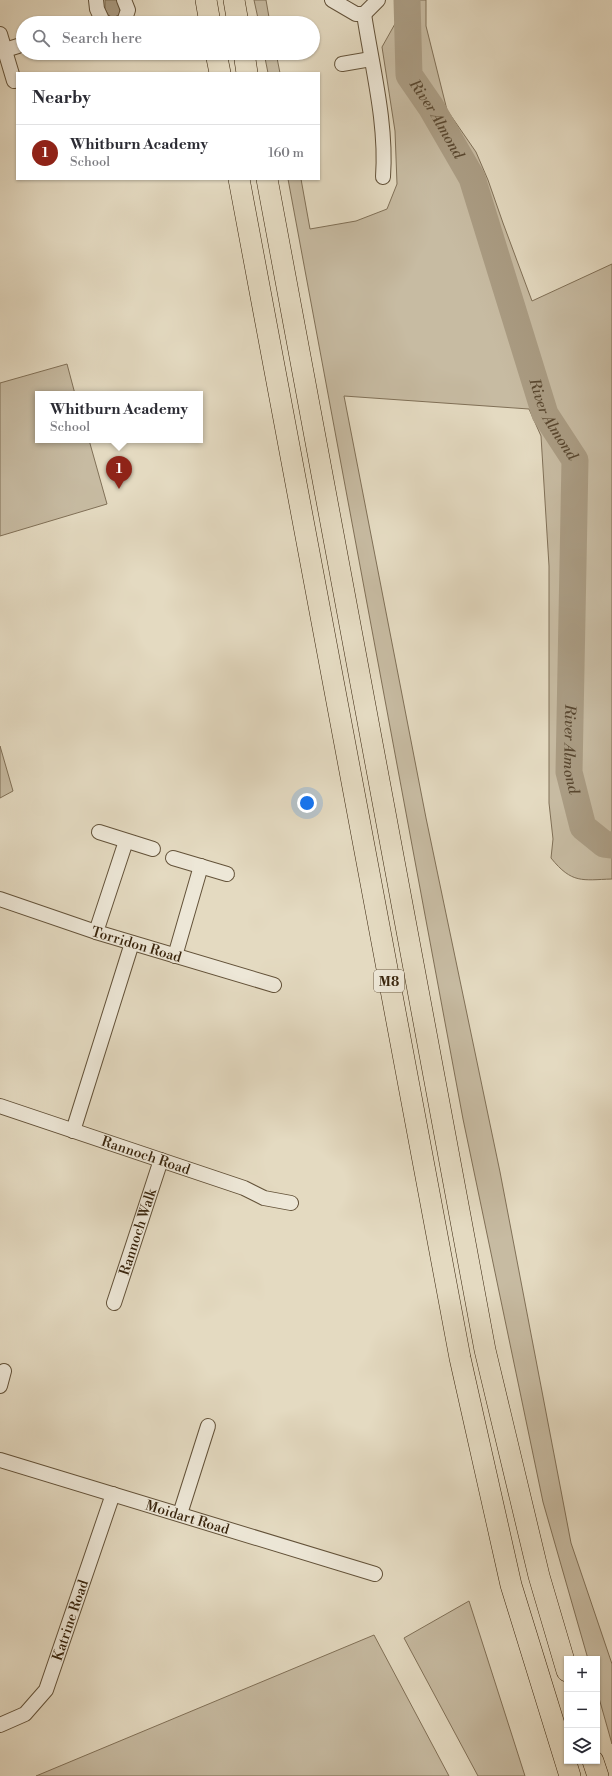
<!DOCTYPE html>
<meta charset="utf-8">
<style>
:root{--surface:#fff;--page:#f2f2f3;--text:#2b2b33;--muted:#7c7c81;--line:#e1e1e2;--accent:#8f2418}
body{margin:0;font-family:"Libre Bodoni",serif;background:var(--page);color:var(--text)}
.controls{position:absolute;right:12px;bottom:12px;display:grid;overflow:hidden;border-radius:0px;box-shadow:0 1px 3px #0004}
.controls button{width:36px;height:36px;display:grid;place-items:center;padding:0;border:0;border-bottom:1px solid var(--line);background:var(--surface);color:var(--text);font:20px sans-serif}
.you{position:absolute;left:307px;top:803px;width:14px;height:14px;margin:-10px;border:3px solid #fff;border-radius:50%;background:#1a73e8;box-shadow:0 0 0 6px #1a73e833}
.badge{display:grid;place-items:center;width:26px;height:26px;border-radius:50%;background:var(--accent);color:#fff;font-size:13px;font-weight:700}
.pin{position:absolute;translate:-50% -33px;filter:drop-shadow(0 1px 2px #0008)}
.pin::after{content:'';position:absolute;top:21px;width:14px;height:12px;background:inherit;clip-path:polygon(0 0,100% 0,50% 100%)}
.popup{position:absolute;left:35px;top:391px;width:168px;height:52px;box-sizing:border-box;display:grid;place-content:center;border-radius:0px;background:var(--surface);filter:drop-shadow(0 1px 3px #0005);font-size:13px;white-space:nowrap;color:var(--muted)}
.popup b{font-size:15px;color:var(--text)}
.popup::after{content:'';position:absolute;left:50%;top:100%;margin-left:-8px;border:8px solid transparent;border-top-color:var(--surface)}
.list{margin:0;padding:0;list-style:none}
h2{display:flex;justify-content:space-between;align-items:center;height:52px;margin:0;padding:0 16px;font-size:17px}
h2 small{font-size:13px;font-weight:400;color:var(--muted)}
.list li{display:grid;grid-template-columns:26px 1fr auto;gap:12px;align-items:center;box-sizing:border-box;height:56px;padding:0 16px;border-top:1px solid var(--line)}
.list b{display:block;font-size:15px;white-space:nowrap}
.list p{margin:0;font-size:13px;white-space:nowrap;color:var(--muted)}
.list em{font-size:13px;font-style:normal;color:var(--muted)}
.icon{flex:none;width:22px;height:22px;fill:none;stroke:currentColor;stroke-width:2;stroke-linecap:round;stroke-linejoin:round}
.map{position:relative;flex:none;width:612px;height:1776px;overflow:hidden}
.search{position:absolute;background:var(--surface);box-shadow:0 1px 3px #0004;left:16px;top:16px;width:304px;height:44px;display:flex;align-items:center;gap:10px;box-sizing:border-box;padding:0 14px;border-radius:22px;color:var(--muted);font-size:15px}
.panel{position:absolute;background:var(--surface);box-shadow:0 1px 3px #0004;left:16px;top:72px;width:304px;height:108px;border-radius:0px}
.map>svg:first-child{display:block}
</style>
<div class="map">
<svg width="612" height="1776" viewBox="0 0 612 1776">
<rect width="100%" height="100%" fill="#e4dac1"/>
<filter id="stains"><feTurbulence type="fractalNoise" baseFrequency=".005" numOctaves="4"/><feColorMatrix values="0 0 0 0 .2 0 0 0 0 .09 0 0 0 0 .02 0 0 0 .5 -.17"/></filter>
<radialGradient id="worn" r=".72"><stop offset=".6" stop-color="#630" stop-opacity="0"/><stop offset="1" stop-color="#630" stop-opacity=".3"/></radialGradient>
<g fill="#c7bba2" stroke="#807057">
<polygon points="254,0 266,0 270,23 259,23"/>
<path d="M397,0H426V26L447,110L476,152L488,180L503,223L532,301L612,264V879C582,880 572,884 551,858L553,839L549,803V566L541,436L529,409L344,396L426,818L500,1172L571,1543L612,1664V1744L597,1691V1659H588L543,1502L463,1119L288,179H301L310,229L356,221L387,209L397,184L395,131L382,47L396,22Z"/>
<polygon points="264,53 276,53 280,73 268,73"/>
<polygon points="67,364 75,394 38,394 38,440 89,440 107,504 0,536 0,383"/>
<polygon points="0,746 13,791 0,798"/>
<polygon points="469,1601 525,1776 478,1776 404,1638"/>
<polygon points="374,1635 449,1776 36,1776"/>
</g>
<polygon fill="#aa9c83" stroke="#7c6c53" points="105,0 118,0 120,9 119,16 114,18 109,16 105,9"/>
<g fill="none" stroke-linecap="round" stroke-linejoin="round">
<path stroke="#aa9c83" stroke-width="27" id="s1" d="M407,0L409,75L431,107L472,178L545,414L575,460L569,772L583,827L604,844L612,845"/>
<g stroke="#635239" stroke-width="16">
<g id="minor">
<polyline points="96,0 97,9 103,22 107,23"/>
<polyline points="332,0 356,14 364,14 378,0"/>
<path d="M364,14C372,67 387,123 383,177"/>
<polyline points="119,23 124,22 128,10 124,0"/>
<polyline points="0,34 14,81"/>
<polyline points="5,50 18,46"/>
<polyline points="342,64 371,59"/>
<polyline points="99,832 153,849"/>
<polyline points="173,858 227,874"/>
<path id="s2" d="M0,899L96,932L274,985"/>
<polyline points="96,932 126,841"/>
<polyline points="175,956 201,866"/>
<path id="s3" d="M0,1106L244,1188L264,1198L291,1203"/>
<polyline points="73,1131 132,943"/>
<path id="s4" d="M114,1303L161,1160"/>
<polyline points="0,1386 4,1371"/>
<path id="s5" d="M0,1460L375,1574"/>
<polyline points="180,1514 208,1426"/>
<path id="s6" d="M0,1725L25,1714L46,1690L113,1494"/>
</g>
</g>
<g stroke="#38240c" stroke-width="22">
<g id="highway">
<polyline points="206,0 210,23"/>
<polyline points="234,0 238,23"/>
<polyline points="216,53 220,73"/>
<polyline points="244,53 247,73"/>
<polyline points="239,179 460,1358 511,1585 570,1776"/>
<polyline points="267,179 485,1350 539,1576 567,1671"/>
<polyline points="593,1761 598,1776"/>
</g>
</g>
<use href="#minor" stroke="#ede7d7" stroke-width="14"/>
<use href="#highway" stroke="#e4dac1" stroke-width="21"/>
</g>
<g text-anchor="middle" stroke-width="3.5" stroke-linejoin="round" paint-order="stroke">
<rect fill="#ede7d7" stroke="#6e5e49" stroke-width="1" x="374" y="970" width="30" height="22" rx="3"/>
<g font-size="13" font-weight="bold" fill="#38240c">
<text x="389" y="986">M8</text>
</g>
<g font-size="14" fill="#38240c" stroke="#ede7d7">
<text dy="5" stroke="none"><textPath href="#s2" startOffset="144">Torridon Road</textPath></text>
<text dy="5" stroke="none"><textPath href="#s3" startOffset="154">Rannoch Road</textPath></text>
<text dy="5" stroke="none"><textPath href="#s4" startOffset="75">Rannoch Walk</textPath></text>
<text dy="5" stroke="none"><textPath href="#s5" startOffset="196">Moidart Road</textPath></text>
<text dy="5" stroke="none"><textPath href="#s6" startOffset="133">Katrine Road</textPath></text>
</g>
<g font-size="15" font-style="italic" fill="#5a4830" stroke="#ede7d7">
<text dy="5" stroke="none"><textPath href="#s1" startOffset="127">River Almond</textPath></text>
<text dy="5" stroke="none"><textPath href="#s1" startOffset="451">River Almond</textPath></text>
<text dy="5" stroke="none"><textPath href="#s1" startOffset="787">River Almond</textPath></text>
</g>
</g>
<rect width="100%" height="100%" filter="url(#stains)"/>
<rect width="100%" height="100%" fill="url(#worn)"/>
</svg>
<div class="controls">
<button>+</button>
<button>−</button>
<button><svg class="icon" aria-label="layers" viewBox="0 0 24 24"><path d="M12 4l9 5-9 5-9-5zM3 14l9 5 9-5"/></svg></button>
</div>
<div class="you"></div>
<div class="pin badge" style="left:119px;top:489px">1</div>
<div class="popup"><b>Whitburn Academy</b>School</div>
<div class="search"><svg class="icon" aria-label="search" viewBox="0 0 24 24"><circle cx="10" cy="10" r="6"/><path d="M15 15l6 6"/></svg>Search here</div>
<section class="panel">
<h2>Nearby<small></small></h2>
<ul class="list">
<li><span class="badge">1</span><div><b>Whitburn Academy</b><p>School</p></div><em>160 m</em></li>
</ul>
</section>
</div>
